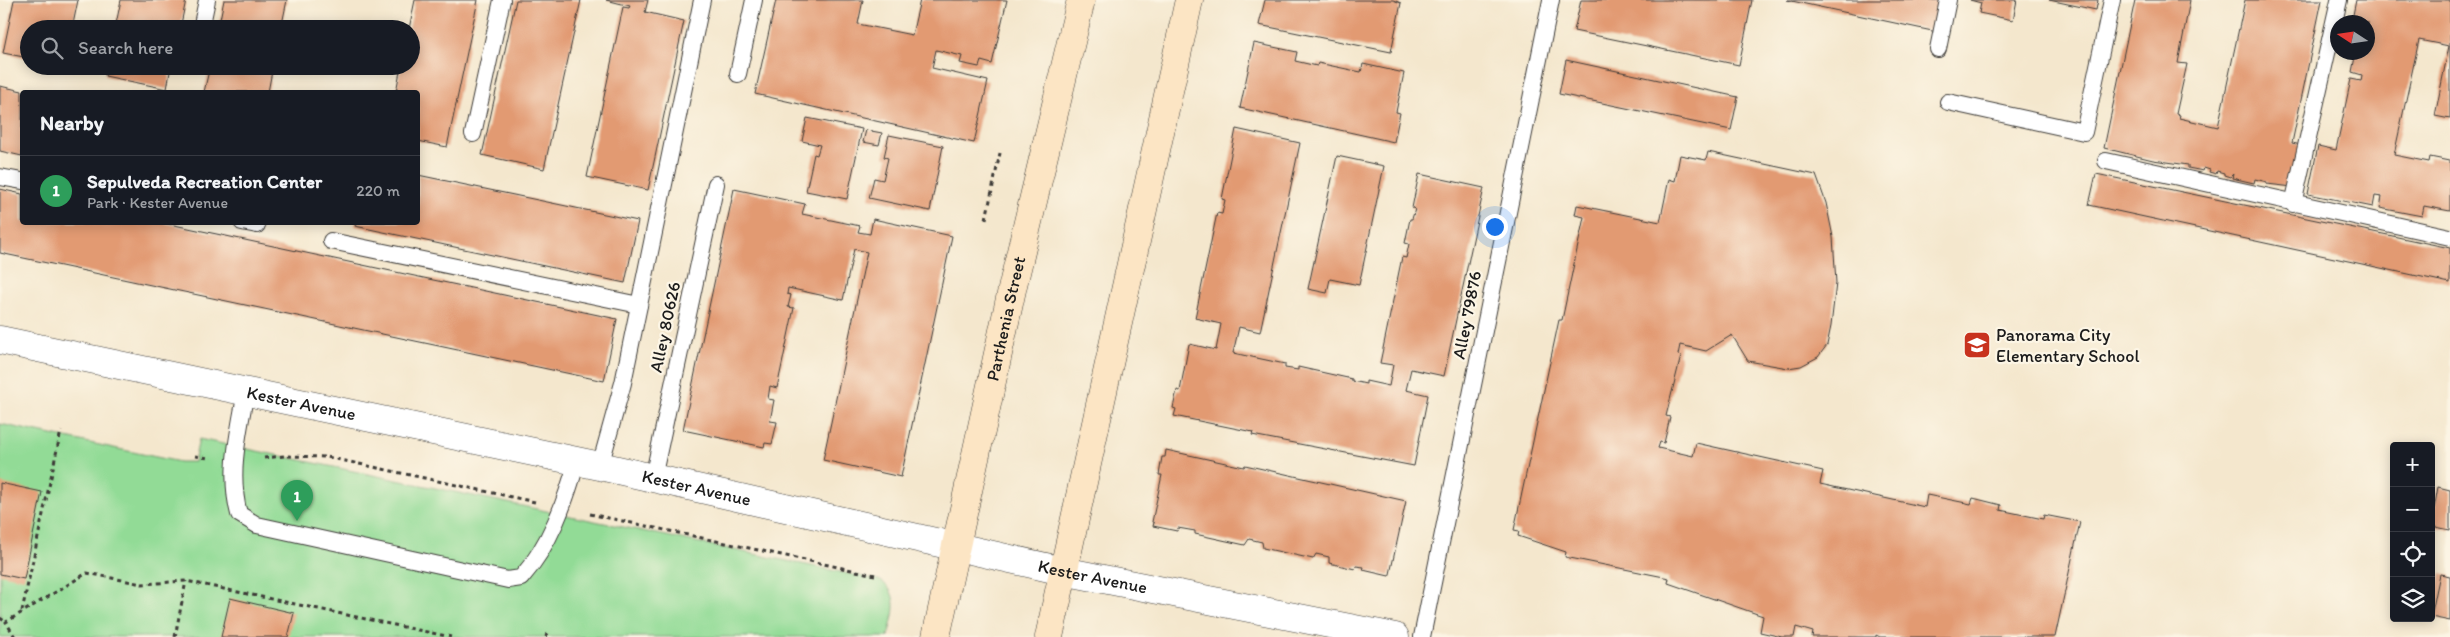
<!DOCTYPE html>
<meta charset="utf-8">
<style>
:root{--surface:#171b24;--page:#20242c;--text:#f1f3f6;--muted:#9ea1a6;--line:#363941;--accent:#c8321e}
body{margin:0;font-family:Itim,sans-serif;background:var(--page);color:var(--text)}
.controls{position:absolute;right:15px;bottom:15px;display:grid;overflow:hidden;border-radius:5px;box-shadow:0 2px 12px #0003}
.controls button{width:45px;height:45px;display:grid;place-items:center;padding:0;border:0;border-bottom:1px solid var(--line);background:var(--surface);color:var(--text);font:25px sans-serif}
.compass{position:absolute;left:2330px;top:15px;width:45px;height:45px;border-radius:50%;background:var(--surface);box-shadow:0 2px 12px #0003;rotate:282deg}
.you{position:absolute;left:1494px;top:226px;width:18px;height:18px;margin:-12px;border:4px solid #fff;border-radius:50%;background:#1a73e8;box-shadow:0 0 0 8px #1a73e833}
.badge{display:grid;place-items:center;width:32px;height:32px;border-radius:50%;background:var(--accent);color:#fff;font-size:16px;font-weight:700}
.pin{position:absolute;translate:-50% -41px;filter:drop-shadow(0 1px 2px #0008)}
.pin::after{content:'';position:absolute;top:26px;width:18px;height:15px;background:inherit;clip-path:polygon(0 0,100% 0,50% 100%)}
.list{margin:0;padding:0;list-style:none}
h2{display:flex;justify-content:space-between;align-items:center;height:65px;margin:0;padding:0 20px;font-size:21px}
h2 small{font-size:16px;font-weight:400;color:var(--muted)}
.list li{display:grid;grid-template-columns:32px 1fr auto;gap:15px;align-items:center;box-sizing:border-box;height:70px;padding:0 20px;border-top:1px solid var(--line)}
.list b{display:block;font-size:19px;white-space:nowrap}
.list p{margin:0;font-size:16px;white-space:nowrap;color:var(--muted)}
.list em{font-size:16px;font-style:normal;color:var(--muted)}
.icon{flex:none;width:28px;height:28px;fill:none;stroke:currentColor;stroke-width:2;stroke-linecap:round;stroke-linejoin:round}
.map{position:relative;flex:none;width:2450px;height:637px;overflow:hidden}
.search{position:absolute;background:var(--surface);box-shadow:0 2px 12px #0003;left:20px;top:20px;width:400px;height:55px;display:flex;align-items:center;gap:12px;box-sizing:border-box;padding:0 18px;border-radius:28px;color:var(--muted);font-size:19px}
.panel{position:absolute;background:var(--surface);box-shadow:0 2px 12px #0003;left:20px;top:90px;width:400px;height:135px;border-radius:5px}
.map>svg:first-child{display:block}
</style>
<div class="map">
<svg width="2450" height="637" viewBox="0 0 2450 637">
<rect width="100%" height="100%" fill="#fcf5e5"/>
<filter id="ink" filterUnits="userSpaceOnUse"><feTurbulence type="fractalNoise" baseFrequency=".02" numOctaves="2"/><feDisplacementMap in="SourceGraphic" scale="10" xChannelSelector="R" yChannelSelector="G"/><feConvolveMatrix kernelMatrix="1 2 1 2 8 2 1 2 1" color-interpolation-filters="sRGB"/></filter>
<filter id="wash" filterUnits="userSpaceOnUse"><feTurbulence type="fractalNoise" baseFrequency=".0096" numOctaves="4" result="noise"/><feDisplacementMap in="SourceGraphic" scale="20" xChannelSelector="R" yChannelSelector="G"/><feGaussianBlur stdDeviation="1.12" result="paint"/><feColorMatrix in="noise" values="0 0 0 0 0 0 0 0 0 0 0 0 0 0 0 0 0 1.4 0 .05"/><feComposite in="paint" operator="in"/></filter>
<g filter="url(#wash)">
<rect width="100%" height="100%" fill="#f4e7cd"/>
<path fill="#92db96" stroke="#577c59" d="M0,424L180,462H194L199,439L879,580C902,593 893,616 888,637H0Z"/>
<g id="blocks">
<g fill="#e29a72">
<polygon points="14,0 78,0 72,29 29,29 29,58 3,53"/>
<polygon points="121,0 186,0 180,29 115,29"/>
<polygon points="224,0 287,0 281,29 218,29"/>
<polygon points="415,0 478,0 447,147 418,141 418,92 396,92 401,66 411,66 411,29 409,29"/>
<polygon points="516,0 581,0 544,169 482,155"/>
<polygon points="606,0 648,0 645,12 684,21 648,190 587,177 623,7 629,8 630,6"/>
<polygon points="776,0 863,0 858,24 912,35 920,0 1007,0 992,64 981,61 979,67 960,63 962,56 936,50 932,68 988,81 974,143 755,94"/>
<polygon points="1265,0 1393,0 1401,3 1391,52 1259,25"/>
<polygon points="1581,0 1752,0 1739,65 1574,31"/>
<polygon points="1787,0 1944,0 1937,32"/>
<polygon points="1970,0 2017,0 2013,20 1979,13 1981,3"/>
<polygon points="2049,0 2098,0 2096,10"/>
<polygon points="2135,0 2190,0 2178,63 2187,64 2176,114 2180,115 2179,118 2218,127 2245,0 2322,0 2292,143 2301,145 2293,187 2267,184 2267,182 2255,179 2254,183 2232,178 2233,174 2230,177 2224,175 2224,173 2217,171 2216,174 2209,172 2210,170 2204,168 2203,171 2188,168 2188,165 2153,160 2104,148"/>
<polygon points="2356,0 2450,0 2450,119 2435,116 2449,46 2419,40 2394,155 2429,162 2430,157 2450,161 2450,211 2424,206 2422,216 2380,208 2382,197 2375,196 2373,207 2308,194 2318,146 2336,150 2351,79 2361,81 2362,75 2352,72 2356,52 2368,52 2368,22 2352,20"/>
<polygon points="1254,43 1297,52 1295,61 1317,66 1318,63 1361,72 1363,64 1404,73 1396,112 1400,113 1394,142 1240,108"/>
<polygon points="1566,60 1738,97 1731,130 1559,94"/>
<polygon points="107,66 171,66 167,89 105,76"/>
<polygon points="210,66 273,66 268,92 204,92"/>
<polygon points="0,86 22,91 22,156 0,151"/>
<polygon points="807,118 862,129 847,199 806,191 814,154 817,155 820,145 802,141"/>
<polygon points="1236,129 1300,143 1260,332 1239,327 1233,353 1285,364 1285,368 1298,370 1298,367 1352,379 1352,381 1366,384 1366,381 1389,386 1393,365 1380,363 1402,257 1406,258 1409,244 1405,243 1410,219 1412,219 1415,209 1412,208 1419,174 1484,188 1444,376 1411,369 1406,390 1428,395 1414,466 1252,435 1253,432 1174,416 1176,409 1173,408 1177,390 1180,391 1189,344 1216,350 1221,324 1195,318 1217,213 1222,214 1225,200 1222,199"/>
<polygon points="866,130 882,133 879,145 863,142"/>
<polygon points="889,135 943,146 930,211 869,198 874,178 883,180 888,158 884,157"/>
<polygon points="1708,152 1816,175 1826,203 1833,237 1836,283 1831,326 1827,345 1818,357 1801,366 1788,368 1748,361 1732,335 1706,351 1680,345 1678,355 1681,356 1666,416 1670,417 1664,443 1660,442 1658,448 1693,456 1696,443 1823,471 1820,484 1925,507 1927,495 1971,504 1973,498 2001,505 2000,510 2043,519 2044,515 2080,522 2055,637 1880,637 1876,635 1876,637 1812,637 1813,632 1796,627 1794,637 1782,637 1760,632 1763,616 1668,583 1669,578 1565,557 1566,552 1518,536 1519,531 1514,530 1559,320 1562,320 1584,217 1575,215 1577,205 1660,222 1669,179 1675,181 1680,155 1706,160"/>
<polygon points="1337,156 1384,166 1359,285 1330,279 1327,293 1308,289"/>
<polygon points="2096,174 2450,248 2450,283 2089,205"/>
<polygon points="418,175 638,221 625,283 355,226 356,222 418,222"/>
<polygon points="0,189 22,194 22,222 160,222 617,319 604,381 0,253"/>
<polygon points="734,189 805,204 802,214 860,226 858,232 870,234 873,219 952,236 901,477 823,460 867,252 854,249 843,300 788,288 787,294 791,295 788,307 794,308 777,388 770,386 768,399 774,400 770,421 777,422 772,444 765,443 764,447 683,430"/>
<polygon points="1166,450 1244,467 1245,465 1406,501 1390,574 1389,576 1363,570 1364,567 1356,566 1355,569 1329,563 1329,557 1316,554 1313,559 1263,548 1262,542 1249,539 1245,545 1195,534 1195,531 1178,528 1177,531 1153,526 1154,523 1152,522 1162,475 1159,475 1162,457 1165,457"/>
<polygon points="0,483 42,492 24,579 0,574"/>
<polygon points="2438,487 2450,490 2450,530 2431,526"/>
<polygon points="2440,574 2450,576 2450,621 2431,617"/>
<polygon points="230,598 294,613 288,637 221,637"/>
</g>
</g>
</g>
<g filter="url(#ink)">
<use href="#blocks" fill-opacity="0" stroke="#3c3a37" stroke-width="1"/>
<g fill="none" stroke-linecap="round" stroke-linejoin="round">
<g stroke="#3c3a37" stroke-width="18">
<g id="service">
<polyline points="201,29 207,0"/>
<polyline points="1938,49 1948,0"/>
<polyline points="738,74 754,0"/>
<polyline points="1948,102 2084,132 2112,0"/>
<polyline points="473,134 502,0"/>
<polyline points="2106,161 2450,237"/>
<polyline points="0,177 22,181"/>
<polyline points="2293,204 2339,0"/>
<polyline points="242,222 257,225"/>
<polyline points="331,241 639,305"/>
<path d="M246,391C239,432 228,472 239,514L257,525L508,580L521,578C550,545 565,503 577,461"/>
<polyline points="600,466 623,383 702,0"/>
<polyline points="653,478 716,184"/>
<polyline points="1422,637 1551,0"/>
</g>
</g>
<g stroke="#3c3a37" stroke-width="29">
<g id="minor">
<path id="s1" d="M0,340L600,466L1063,571L1395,637"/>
</g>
</g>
<g stroke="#3c3a37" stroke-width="29">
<g id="secondary">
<path id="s2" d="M936,637L1013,285L1081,0"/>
<polyline points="1049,637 1189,0"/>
</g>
</g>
<g stroke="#3c3a37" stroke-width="3" stroke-dasharray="4 4" stroke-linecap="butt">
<polyline points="986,219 1000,153"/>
<polyline points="195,456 208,458"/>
<polyline points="264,458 284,456 327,457 535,502"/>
<polyline points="590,514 875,575"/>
<polyline points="22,611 61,431"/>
<polyline points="0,618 6,622"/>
<polyline points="15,637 6,622 87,573 142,584 186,581 451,637"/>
<polyline points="175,637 186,581"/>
<polyline points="546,637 547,633"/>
</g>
<use href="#service" stroke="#fff" stroke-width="16"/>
<use href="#minor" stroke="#fff" stroke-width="28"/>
<use href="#secondary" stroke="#fce5c4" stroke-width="28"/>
</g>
</g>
<defs>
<g id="school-square" transform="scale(1.4375)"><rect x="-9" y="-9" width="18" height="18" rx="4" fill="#c8321e" stroke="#fcf5e5"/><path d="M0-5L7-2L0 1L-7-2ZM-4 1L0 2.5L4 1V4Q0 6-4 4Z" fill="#fff"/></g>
</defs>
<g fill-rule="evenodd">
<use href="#school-square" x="1977" y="345"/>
</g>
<g text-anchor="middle" stroke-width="4.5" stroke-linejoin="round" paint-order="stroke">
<g font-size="18" fill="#1c1c1c" stroke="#fcf5e5">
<text transform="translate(1467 315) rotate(-79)" y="6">Alley 79876</text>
<text dy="6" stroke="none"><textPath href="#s2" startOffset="326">Parthenia Street</textPath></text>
<text transform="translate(665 327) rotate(-78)" y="6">Alley 80626</text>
<text dy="6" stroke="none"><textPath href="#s1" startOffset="308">Kester Avenue</textPath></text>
<text dy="6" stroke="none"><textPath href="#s1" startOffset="712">Kester Avenue</textPath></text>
<text dy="6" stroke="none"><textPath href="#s1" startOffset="1118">Kester Avenue</textPath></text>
</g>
<g font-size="18" fill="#1c1c1c" stroke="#fcf5e5" text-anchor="start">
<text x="1996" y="341">Panorama City<tspan x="1996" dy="21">Elementary School</tspan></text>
</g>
</g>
</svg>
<div class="controls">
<button>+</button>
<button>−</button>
<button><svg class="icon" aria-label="locate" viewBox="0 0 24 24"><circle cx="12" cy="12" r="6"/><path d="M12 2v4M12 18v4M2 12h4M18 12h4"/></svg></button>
<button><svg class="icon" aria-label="layers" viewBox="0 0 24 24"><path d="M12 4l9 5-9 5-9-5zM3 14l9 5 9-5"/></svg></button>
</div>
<svg class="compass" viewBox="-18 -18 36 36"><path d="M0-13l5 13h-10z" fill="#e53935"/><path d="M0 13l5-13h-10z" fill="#9ea1a6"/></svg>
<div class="you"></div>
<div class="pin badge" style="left:297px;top:521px;background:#2e9e5b">1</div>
<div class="search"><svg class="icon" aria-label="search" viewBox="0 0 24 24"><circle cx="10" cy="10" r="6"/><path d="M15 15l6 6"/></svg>Search here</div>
<section class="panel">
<h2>Nearby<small></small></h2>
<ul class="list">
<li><span class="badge" style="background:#2e9e5b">1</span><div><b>Sepulveda Recreation Center</b><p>Park · Kester Avenue</p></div><em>220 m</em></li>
</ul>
</section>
</div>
